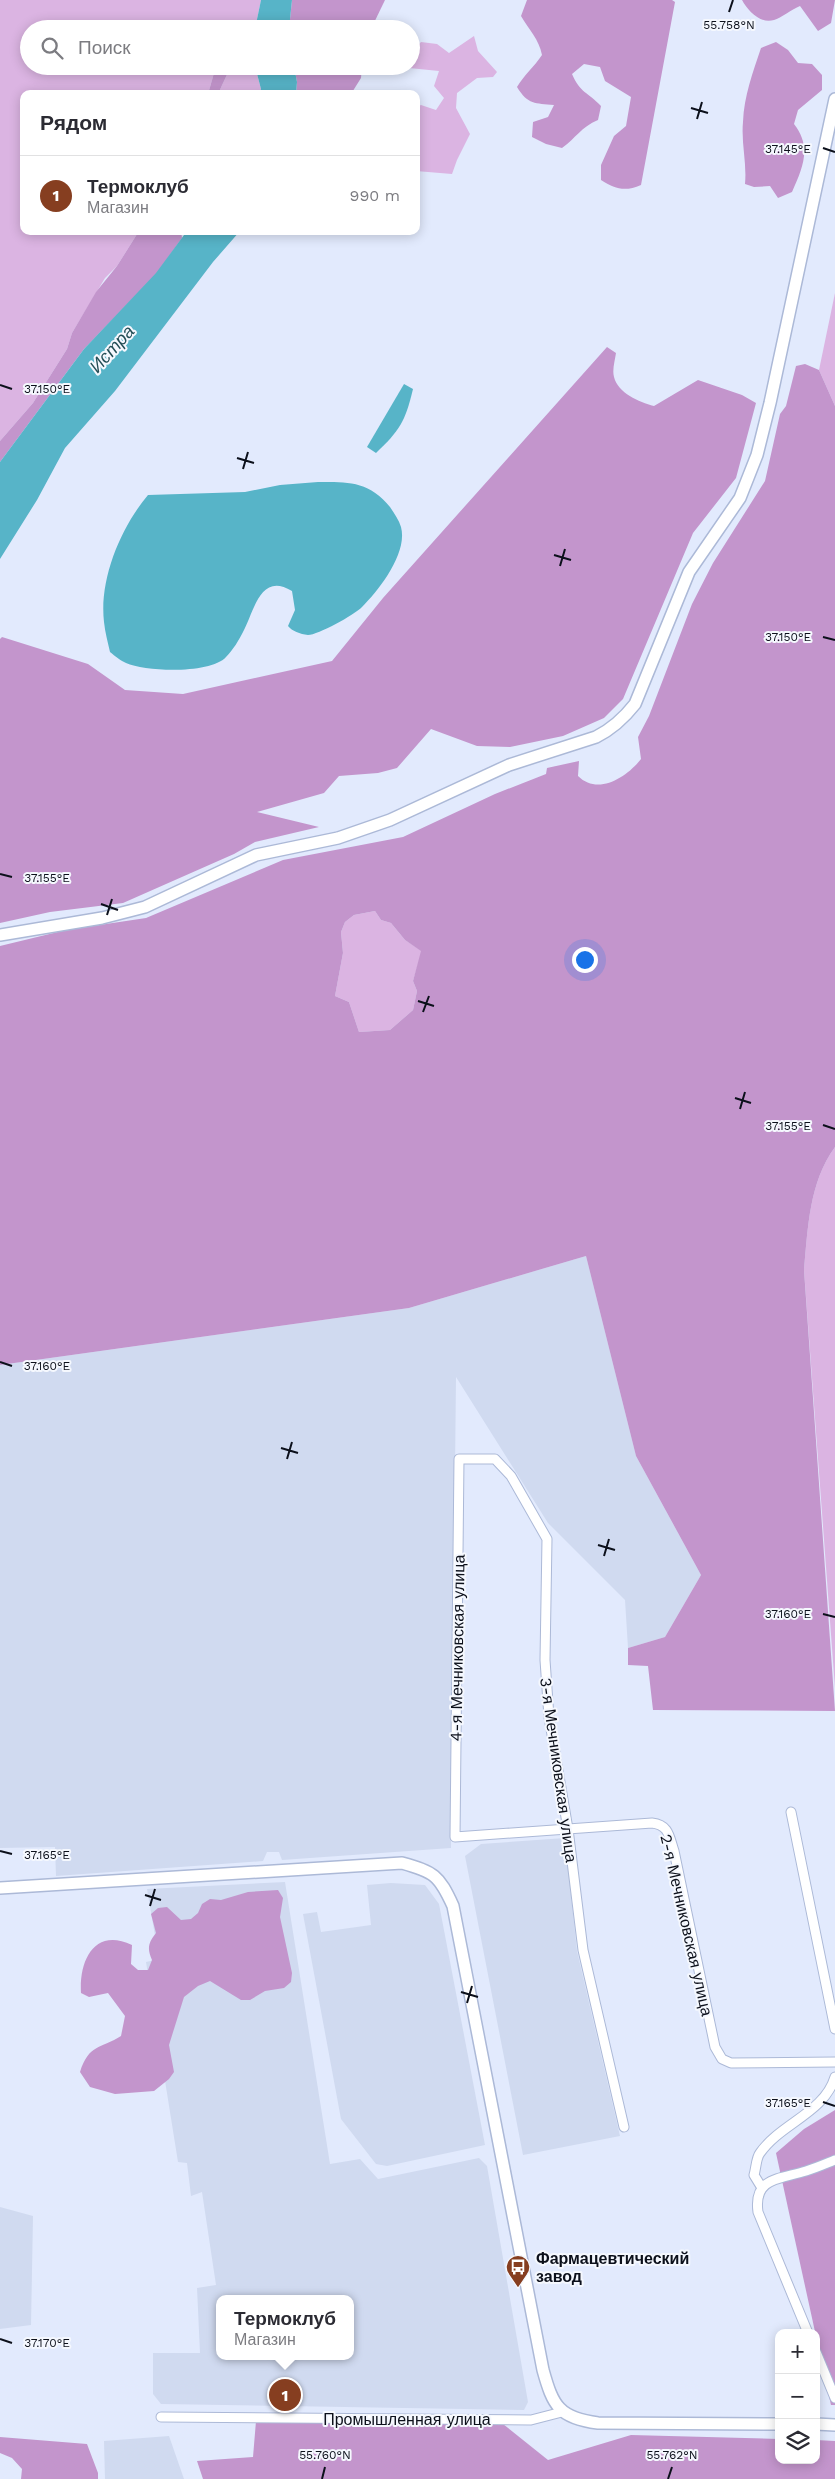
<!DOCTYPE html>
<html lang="ru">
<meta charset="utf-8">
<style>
:root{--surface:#fff;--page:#f2f2f3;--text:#2b2b33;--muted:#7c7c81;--line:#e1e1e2;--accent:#863e20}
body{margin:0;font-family:"Work Sans",sans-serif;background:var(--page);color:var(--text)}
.controls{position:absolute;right:15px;bottom:15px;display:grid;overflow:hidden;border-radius:10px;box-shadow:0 2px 12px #0003}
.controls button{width:45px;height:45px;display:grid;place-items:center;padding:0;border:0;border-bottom:1px solid var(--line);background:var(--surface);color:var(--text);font:25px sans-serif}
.you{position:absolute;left:584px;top:959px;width:18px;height:18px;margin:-12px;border:4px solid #fff;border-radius:50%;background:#1a73e8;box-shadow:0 0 0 8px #1a73e833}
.badge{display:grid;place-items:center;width:32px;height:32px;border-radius:50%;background:var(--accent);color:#fff;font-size:16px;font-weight:700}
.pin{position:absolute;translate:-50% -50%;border:2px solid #fff;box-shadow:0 1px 5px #0006}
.popup{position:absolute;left:216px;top:2295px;width:138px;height:65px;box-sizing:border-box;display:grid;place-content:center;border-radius:10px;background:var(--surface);filter:drop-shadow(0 1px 4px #0005);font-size:16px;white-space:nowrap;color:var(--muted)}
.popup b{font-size:19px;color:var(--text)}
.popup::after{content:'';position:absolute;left:50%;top:100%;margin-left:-10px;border:10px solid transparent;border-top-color:var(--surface)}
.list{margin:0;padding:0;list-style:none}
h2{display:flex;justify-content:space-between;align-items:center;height:65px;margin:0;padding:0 20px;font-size:21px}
h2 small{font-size:16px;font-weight:400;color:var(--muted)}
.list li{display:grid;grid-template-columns:32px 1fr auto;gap:15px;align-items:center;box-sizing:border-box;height:80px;padding:0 20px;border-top:1px solid var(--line)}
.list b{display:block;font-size:19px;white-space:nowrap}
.list p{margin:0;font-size:16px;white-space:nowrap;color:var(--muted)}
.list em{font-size:16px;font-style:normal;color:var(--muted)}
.icon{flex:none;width:28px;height:28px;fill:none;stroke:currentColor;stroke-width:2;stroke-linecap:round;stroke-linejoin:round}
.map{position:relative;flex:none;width:835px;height:2479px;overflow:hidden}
.search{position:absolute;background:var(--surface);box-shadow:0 2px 12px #0003;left:20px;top:20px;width:400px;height:55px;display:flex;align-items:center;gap:12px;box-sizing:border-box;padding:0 18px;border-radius:28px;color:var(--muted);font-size:19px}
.panel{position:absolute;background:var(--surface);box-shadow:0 2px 12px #0003;left:20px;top:90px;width:400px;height:145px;border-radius:10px}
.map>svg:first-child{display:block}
</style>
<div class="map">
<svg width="835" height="2479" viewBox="0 0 835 2479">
<rect width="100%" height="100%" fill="#e2eafd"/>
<g fill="#d0daf0" fill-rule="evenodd">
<polygon points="586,1256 636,1456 701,1575 665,1637 628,1648 625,1600 548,1523 456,1377 451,1848 282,1860 279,1852 267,1852 263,1861 56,1876 55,1847 0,1848 0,1365 409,1308"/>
<polygon points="565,1838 577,1951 620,2136 523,2155 465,1856 481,1844"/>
<path d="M285,1882L330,2164L360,2159L378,2179L479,2158L487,2166L528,2402L524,2410L161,2404L153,2394V2353H200L197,2288L216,2285L202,2192L191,2196L187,2163L178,2162L146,1962L159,1959L147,1889ZM220,2299H350V2356H220Z"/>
<polygon points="391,1883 425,1885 439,1904 485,2145 387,2166 376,2164 341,2119 303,1914 317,1912 321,1932 371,1925 367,1885"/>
<polygon points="0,2207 33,2216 31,2325 0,2329"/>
<polygon points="169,2436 184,2479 105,2479 104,2441"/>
</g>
<g fill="#dbb4e2">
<polygon points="0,0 261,0 255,29 29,29 29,66 216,66 208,94 24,94 24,231 139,231 117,266 105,278 72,333 67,349 33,403 0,441"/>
<polygon points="474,36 478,51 497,72 493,77 477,78 457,93 456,108 470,134 457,160 452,174 416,171 416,107 421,105 436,110 444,98 434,86 439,71 409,68 411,66 411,53 421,42 437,44 449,53"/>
<polygon points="231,66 255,66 261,89 259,94 218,94"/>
<polygon points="835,293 835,406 819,370"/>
<polygon points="375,911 381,920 391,923 405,940 422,951 413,981 417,991 413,1010 390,1030 359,1032 349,1002 335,996 343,953 341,932 345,922 354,915"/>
<path d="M835,1147V1688L804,1270C808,1227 809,1183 835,1147Z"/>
</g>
<g fill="#c395cc" fill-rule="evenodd">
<polygon points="292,0 385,0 371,29 289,29"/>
<path d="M527,0H672L675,2L641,185C625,192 615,189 601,180V165L614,136L626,126L631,97L605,81L600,67L584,64L572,74C580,93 588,92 601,106L598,120C581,127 576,138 562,148L546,144L532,137L533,122L548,117L554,105C535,103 528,105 517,87C524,75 534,67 542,55C539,39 529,30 521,16Z"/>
<path d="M742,0H835L831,23L818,31L800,6C792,9 781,18 774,20C760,24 748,11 742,0Z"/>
<path d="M776,42L788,50L798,63L812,64L822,75V90L798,110L794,124C812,147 803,167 792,192L778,198L770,186L754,187L745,184C747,163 741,143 743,122C744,96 753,72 761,48Z"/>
<polygon points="216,66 231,66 218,94 208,94"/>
<polygon points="294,66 362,66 361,78 351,94 296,94 297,82"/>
<polygon points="139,231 181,231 182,238 157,273 84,349 0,462 0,441 33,403 67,349 72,333 96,292 117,266"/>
<path d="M607,347L616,353C615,360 612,370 614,377C618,393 639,402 654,406L698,380L742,395L756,403L736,478L693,533L623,699L604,718L563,736L510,747L477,746L431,729L397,768L378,773L339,776L324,793L257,812L319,827L255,842L234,854L123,903L50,912L0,923V639L2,637L88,664L125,690L183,694L332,661L383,598Z"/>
<path d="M805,364L819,370L835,406V1147C809,1183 808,1227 804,1270L835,1711L653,1710L648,1666L628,1665V1648L665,1637L701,1575L636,1456L586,1256L409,1308L0,1365V946L66,930L146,918L283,860L403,837L495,794L546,774L547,768L579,761L578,776C598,796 627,777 641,759L638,737L649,716L692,604L713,563L765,481L780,414L786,406L796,366ZM375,911L381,920L391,923L405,940L421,951L413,981L417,991L413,1010L390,1030L359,1032L349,1002L335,996L343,953L341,932L345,922L354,915Z"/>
<path d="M278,1890L283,1898L280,1917L292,1973L291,1982L284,1988L265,1991L250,2000H241L210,1981L198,1986L184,1997L169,2045L174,2072L169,2079L154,2091L115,2094L90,2087L80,2072C89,2044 100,2049 121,2036L125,2016L108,1993L89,1997L81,1993C79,1961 94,1927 132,1945L131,1964L138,1970H148L152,1960C147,1949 148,1943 156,1933L151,1914L158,1908L167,1907L181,1920L191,1919L198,1913L202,1904L210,1899L221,1900L248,1892Z"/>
<polygon points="835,2110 835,2405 831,2405 776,2153 804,2129"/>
<polygon points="256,2421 503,2424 548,2460 631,2435 779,2439 779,2460 816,2460 816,2440 835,2441 835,2479 203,2479 197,2461 253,2457"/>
<polygon points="0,2437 87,2444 98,2473 98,2479 21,2479 22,2469 12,2458 0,2453"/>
</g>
<g fill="#57b4c8">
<polygon points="261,0 292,0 289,29 255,29"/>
<polygon points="255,66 294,66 297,82 296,94 259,94 261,89"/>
<polygon points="187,231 240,231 213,262 115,391 65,448 37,500 0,559 0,462 84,349 156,273"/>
<path d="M404,384L413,389C405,422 400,430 376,453L367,447Z"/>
<path d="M318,482C348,482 369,481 390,507C394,513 399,520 401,527C408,553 379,590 362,607C354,615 318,635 308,635C300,634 292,631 288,626L295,610L292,591C260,571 254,612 243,632C239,640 233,650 226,657C211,674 146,672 126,663C121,661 115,656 110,652C108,643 105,632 104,622C99,579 121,527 148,495L245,492L280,485Z"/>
</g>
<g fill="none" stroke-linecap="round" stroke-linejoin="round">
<g stroke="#acb9d7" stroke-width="11">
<g id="minor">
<polyline points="791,1812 835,2029"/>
<path d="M624,2127L583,1950L568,1829L549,1717L545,1660L547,1539L511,1476L495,1459H459L455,1837L652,1823C669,1825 669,1836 674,1851L715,2047L722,2059L731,2063L835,2062"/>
<path d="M762,2188L754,2175C756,2169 756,2158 760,2153C781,2123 824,2113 835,2077"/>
<path d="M808,2333L758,2212C753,2177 781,2179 806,2171C816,2168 825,2164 835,2160"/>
<polyline points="816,2352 835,2398"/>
<polyline points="161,2417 531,2420 562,2412"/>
</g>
</g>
<g stroke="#acb9d7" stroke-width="14">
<g id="secondary">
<path d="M0,935L102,918L145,907L256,855L338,838L390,820L509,765L596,737C612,729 624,718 635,704L689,572L740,498L757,455L770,403L835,99"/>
<path d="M0,1888L402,1863C434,1872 439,1875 453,1906L543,2370C553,2406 559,2418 598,2423L779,2424"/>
<polyline points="816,2424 835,2425"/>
</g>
</g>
<use href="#minor" stroke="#fff" stroke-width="9"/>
<use href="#secondary" stroke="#fff" stroke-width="11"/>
</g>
<path fill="none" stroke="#0c101b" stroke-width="2" d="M729,12L733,0M691,108L708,113M697,119L702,102M823,148L835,152M0,385L12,389M237,458L254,463M243,469L248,452M554,555L571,560M560,566L565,549M823,637L835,640M0,874L12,877M101,904L118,910M107,915L112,899M418,1001L434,1006M423,1012L429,996M735,1098L751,1103M740,1109L745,1092M823,1125L835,1129M0,1362L12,1366M281,1448L298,1453M287,1459L292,1442M598,1545L615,1550M604,1556L609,1539M823,1614L835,1617M0,1851L12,1854M145,1895L161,1900M150,1906L155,1889M461,1992L478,1997M467,2003L472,1986M823,2102L835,2106M0,2339L12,2343M322,2479L325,2467M668,2479L672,2467"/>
<defs>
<g id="bus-pin" transform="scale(1.25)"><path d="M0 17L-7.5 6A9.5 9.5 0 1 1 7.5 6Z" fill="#863e20" stroke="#f5f8fe"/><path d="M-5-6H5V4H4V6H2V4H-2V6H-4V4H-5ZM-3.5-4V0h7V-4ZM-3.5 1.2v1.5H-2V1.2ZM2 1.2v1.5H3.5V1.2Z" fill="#fff"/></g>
</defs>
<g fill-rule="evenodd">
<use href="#bus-pin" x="518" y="2267"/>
</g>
<g text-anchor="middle" stroke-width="4" stroke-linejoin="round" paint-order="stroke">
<g font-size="16" fill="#0c101b" stroke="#f5f8fe">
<text transform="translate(457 1648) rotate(-89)" y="6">4-я Мечниковская улица</text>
<text transform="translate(559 1770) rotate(82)" y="6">3-я Мечниковская улица</text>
<text transform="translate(687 1925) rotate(77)" y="6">2-я Мечниковская улица</text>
<text x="407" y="2425">Промышленная улица</text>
</g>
<g font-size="16" font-weight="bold" fill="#0c101b" stroke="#f5f8fe" text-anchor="start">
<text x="536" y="2264">Фармацевтический<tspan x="536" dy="18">завод</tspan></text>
</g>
<g font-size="18" font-style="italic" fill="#234e56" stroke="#f5f8fe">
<text transform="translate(112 349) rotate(-48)" y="6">Истра</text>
</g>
</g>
<g font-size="12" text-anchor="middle" fill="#0c101b" stroke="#f5f8fe" stroke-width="4" stroke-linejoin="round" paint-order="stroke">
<text x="729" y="29">55.758°N</text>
<text x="788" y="153">37.145°E</text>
<text x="47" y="393">37.150°E</text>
<text x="788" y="641">37.150°E</text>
<text x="47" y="882">37.155°E</text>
<text x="788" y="1130">37.155°E</text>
<text x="47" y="1370">37.160°E</text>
<text x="788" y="1618">37.160°E</text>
<text x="47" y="1859">37.165°E</text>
<text x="788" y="2107">37.165°E</text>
<text x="47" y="2347">37.170°E</text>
<text x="325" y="2459">55.760°N</text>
<text x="672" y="2459">55.762°N</text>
</g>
</svg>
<div class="controls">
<button>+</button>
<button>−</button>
<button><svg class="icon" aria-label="layers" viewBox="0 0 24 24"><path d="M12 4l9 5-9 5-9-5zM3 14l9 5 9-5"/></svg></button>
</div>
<div class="you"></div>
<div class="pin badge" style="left:285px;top:2395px">1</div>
<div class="popup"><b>Термоклуб</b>Магазин</div>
<div class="search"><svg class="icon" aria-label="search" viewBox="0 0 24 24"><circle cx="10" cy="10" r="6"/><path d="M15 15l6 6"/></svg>Поиск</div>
<section class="panel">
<h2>Рядом<small></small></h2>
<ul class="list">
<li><span class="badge">1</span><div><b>Термоклуб</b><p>Магазин</p></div><em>990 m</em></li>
</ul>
</section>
</div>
